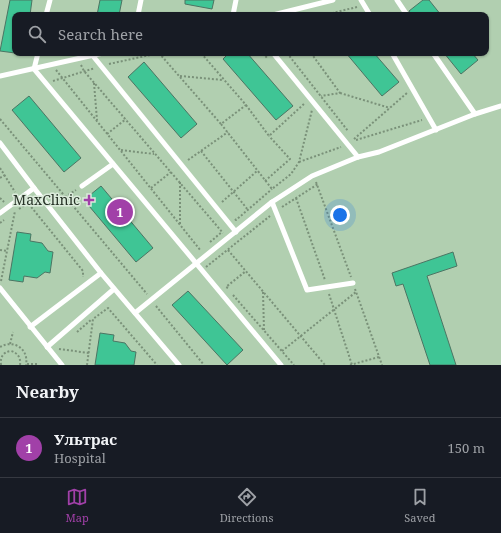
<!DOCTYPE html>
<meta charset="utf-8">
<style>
:root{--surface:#171b24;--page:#242831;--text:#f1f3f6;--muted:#9ea1a6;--line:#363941;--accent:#a140a8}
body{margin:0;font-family:"Noto Serif",serif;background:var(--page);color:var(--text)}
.you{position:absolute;left:340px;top:215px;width:14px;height:14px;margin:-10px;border:3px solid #fff;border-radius:50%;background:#1a73e8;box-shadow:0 0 0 6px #1a73e833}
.badge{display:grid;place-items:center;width:26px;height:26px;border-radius:50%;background:var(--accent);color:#fff;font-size:13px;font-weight:700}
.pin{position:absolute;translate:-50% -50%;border:2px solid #fff;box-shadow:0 1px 4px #0006}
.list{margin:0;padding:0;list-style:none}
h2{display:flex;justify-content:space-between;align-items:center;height:52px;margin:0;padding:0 16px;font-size:17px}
h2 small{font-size:13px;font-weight:400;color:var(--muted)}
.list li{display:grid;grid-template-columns:26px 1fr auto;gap:12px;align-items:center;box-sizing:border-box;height:60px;padding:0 16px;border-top:1px solid var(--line)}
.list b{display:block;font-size:15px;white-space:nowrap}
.list p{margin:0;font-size:13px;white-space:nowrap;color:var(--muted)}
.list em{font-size:13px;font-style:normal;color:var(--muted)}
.icon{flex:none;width:22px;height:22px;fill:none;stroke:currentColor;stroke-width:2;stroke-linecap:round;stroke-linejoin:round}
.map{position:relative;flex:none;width:501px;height:365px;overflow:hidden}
.search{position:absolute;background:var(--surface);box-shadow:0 1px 3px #0004;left:12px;right:12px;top:12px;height:44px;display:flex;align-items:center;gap:10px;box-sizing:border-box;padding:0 14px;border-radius:8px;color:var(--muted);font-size:15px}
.sheet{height:112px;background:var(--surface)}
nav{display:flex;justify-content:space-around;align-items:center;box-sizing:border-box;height:56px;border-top:1px solid var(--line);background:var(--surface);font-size:11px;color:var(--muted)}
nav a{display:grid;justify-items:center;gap:2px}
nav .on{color:var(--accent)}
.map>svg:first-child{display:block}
</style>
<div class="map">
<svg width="501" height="365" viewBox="0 0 501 365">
<rect width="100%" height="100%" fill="#b1cfb0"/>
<g fill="#3fc595" stroke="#4c7563">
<polygon points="10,0 32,0 30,15 15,15 15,53 0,51"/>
<polygon points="100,0 122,0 119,15 97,15"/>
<polygon points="185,0 214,0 212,9 185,4"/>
<polygon points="423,0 429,0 441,15 411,15 409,11"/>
<polygon points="229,53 247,53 293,106 276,120 223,59"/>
<polygon points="346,53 374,53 399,82 382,96"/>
<polygon points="444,53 472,53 478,60 461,74"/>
<polygon points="144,62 197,124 181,138 128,77"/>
<polygon points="29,96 81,158 64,172 12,110"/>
<polygon points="101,186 153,248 136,262 84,200"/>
<polygon points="17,232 31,234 30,241 42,243 48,251 53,252 50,273 45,272 37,278 24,276 23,282 9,280"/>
<polygon points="453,252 457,266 427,276 456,365 430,365 403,284 396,286 392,273"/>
<polygon points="188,291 243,350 227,365 172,305"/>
<polygon points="100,333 114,335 113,341 125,343 131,351 136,352 134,365 95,365"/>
</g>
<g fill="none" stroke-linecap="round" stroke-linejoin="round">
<g stroke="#7a9179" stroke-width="2" stroke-dasharray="2 2" stroke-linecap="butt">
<polyline points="324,15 357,7"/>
<polyline points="159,53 221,124 246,105 201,53"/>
<polyline points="263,53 267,58"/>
<polyline points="287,53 348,131"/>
<polyline points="311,53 340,93 321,96"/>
<polyline points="109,64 159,53"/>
<polyline points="81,65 84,71 223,233"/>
<polyline points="56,70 201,251"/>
<polyline points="180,76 223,80"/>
<polyline points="53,81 95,68"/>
<polyline points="94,83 97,120"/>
<polyline points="340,93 390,108"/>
<polyline points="246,105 269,136 305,103"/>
<polyline points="0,119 147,294"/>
<polyline points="221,124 272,189 291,174 299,162 312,110"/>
<polyline points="107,134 126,119"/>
<polyline points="354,139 407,93"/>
<polyline points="356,140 422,120"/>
<polyline points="121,150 154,154"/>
<polyline points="201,151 248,210"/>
<polyline points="188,160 228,132"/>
<polyline points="299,162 341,147"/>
<polyline points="0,168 15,192"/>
<polyline points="0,178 5,175"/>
<polyline points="265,181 290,159 269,136"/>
<polyline points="180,182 180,224"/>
<polyline points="316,182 351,277"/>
<polyline points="151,188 171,172"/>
<polyline points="65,197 76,190"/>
<polyline points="0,198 4,202"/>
<polyline points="296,198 325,280"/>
<polyline points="222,202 257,171"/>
<polyline points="282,207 318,184"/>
<polyline points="19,209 28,203 83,271 83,277"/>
<polyline points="235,219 236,220 272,189"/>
<polyline points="0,223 4,220"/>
<polyline points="210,242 222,232"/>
<polyline points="0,250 7,251"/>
<polyline points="228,250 325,365"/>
<polyline points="206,267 270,216"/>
<polyline points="1,281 15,211"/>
<polyline points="228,288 226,287 246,271"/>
<polyline points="355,289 382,365"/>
<polyline points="263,292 264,330"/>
<polyline points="329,294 352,365"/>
<polyline points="233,295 294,365"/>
<polyline points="156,306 204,365"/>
<polyline points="77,332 92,319"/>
<polyline points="10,344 13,332"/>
<path d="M0,347C14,339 29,349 26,365"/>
<polyline points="59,349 89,353"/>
<polyline points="282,351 356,292"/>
<polyline points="27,364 39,364"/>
<path d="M1,365C0,357 3,352 11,351C18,353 21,358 20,365"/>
<polyline points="87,365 93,319 108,308 157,365"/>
<polyline points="350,365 379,357"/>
</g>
<g stroke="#fff" stroke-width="5">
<polyline points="361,0 370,15"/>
<polyline points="397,0 407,15"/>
<polyline points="46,15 50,0"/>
<polyline points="138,15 141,0"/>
<polyline points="233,15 236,0"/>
<polyline points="273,15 333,0"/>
<polyline points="38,53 34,69 281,365"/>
<polyline points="273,53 358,157"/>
<polyline points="392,53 436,130"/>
<polyline points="93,56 236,232"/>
<polyline points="0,76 103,53"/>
<polyline points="475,114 501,106"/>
<polyline points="0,143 34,188"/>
<polyline points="82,186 113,164"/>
<polyline points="272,202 307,290 353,283"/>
<polyline points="0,213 34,188 101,273 179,365"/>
<polyline points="0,288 62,365"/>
<polyline points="135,313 272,202 312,176 358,157 379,152 475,114 433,53"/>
<polyline points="30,327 101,273"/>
<polyline points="47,347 114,289"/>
</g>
</g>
<path fill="#a140a8" stroke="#dbebdb" stroke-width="1.5" d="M87 194h4v4h4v4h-4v4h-4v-4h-4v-4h4z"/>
<g text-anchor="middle" stroke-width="3" stroke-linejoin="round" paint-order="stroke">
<g font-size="14" fill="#273327" stroke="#dbebdb" text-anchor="end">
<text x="80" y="205">MaxClinic</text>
</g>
</g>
</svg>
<div class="you"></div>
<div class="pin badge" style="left:120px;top:212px">1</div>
<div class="search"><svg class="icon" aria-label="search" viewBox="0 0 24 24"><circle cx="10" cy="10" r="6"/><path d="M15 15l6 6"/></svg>Search here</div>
</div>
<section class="sheet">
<h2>Nearby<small></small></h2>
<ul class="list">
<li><span class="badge">1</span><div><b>Ультрас</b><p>Hospital</p></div><em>150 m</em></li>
</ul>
</section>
<nav>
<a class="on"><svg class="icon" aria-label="map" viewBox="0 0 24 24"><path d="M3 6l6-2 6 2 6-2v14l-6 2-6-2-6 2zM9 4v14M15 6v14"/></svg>Map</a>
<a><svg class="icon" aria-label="directions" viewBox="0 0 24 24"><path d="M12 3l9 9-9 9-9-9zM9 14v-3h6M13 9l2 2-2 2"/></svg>Directions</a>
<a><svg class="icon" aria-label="saved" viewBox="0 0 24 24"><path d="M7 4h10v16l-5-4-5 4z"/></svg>Saved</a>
</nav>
